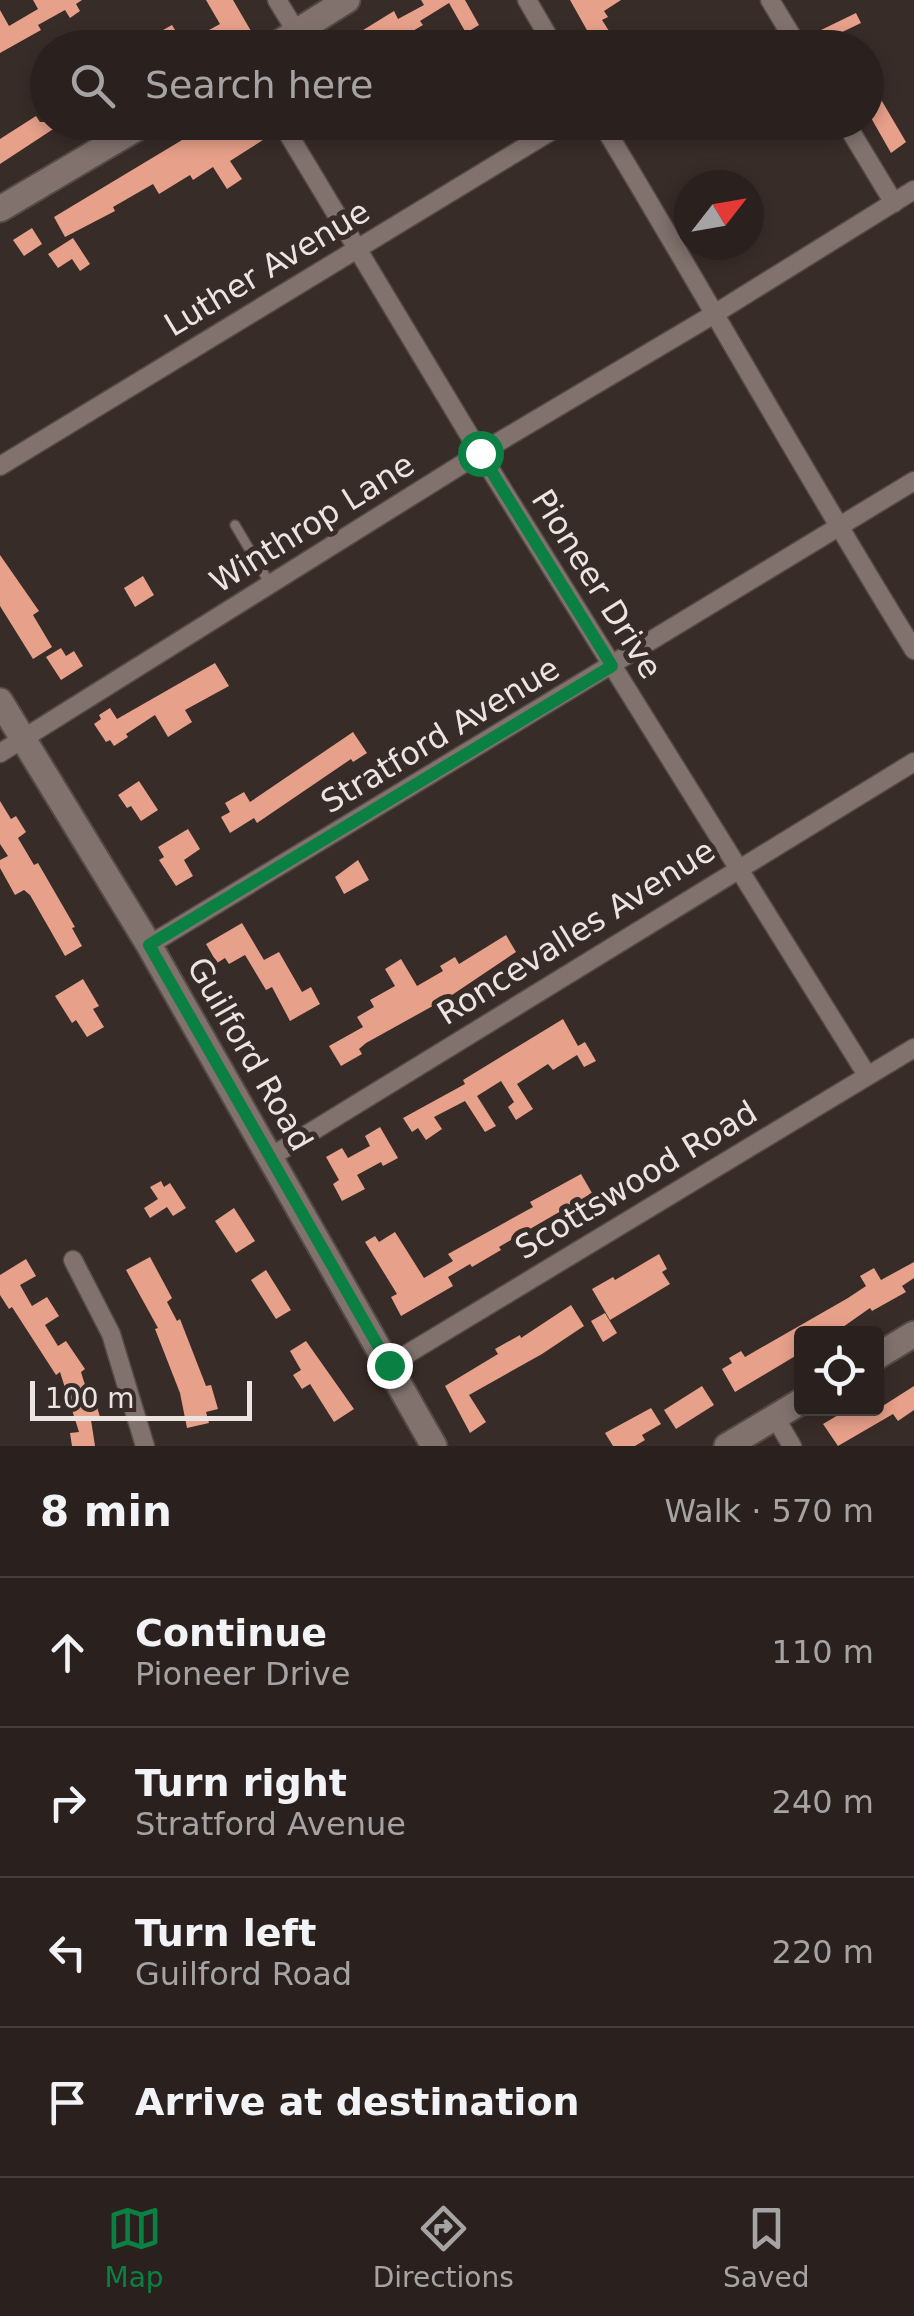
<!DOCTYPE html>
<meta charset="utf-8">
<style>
:root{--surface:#2a211e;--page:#362e2b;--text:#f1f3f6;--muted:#a5a3a4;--line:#463e3c;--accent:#0b8043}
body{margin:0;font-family:"DejaVu Sans",sans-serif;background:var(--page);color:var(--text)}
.controls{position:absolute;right:30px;bottom:30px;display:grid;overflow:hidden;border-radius:10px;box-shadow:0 5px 15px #0003}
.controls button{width:90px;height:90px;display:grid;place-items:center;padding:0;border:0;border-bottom:2px solid var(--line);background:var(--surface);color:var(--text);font:50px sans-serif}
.compass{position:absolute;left:674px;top:170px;width:90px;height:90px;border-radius:50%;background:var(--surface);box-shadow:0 5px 15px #0003;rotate:59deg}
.scale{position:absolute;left:30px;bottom:25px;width:222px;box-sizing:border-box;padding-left:10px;border:5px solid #ece4e1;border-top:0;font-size:28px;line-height:35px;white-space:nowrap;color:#ece4e1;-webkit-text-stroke:8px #382c28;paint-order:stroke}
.stop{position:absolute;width:30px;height:30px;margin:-22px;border:8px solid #0b8043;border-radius:50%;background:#fff}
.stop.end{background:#0b8043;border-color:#fff;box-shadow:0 2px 10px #0008}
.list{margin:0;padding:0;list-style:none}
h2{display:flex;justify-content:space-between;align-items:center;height:130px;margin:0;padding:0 40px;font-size:42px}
h2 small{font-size:32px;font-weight:400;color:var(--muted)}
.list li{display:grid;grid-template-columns:65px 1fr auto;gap:30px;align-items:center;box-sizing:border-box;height:150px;padding:0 40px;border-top:2px solid var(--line)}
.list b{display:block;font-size:38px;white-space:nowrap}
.list p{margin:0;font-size:32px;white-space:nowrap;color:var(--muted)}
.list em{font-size:32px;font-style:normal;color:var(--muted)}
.icon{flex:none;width:55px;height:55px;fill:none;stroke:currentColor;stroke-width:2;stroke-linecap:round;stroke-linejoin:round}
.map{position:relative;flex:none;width:914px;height:1446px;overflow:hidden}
.search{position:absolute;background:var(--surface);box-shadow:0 5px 15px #0003;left:30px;right:30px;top:30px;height:110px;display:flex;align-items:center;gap:25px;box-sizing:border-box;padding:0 35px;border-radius:55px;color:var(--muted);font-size:38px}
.sheet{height:730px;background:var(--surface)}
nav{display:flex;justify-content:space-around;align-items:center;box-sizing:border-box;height:140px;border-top:2px solid var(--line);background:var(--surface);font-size:28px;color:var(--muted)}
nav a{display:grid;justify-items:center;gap:5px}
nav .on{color:var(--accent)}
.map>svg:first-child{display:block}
</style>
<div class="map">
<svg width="914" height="1446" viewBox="0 0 914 1446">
<rect width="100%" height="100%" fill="#382c28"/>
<g fill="#e7a08a">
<polygon points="33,0 82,0 76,4 80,11 70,18 65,10 38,25 41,30 0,53 0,10 9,26 38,9"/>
<polygon points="206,0 233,0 251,31 220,48 209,30 220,24"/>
<polygon points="421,0 465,0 479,25 466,33 449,3 420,21 423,25 389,45 388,42 378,48 334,48 394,11 398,19 424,5"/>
<polygon points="570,0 621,0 604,11 608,17 602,20 620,48 597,48"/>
<polygon points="856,13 861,23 836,35 839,41 828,46 819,31"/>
<polygon points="172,25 186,48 162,48 154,35"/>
<polygon points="866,74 906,142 891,153 866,109"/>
<polygon points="36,116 40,122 64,122 0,164 0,139"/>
<polygon points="212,122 256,122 266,138 230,161 242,179 227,189 213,167 193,180 190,175 159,194 153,184 113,207 115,211 65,237 54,217"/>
<polygon points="32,228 42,244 24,256 13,240"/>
<polygon points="73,238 90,264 80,271 72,259 58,268 48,254"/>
<polygon points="0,555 39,611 33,615 52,647 33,659 0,606"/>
<polygon points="143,576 154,595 135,607 124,588"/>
<polygon points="61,648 66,656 74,651 83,666 61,680 46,657"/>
<polygon points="215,663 229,686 185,710 192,722 168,737 155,715 126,734 128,737 114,746 110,740 106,742 94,724 101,719 99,715 110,708 117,719"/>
<polygon points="353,732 367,753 353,762 351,759 257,823 254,818 230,833 221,817 230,812 225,803 244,792 250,802"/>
<polygon points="139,781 158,810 141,821 131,806 127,808 118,795"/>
<polygon points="0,801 11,819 16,816 26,832 18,838 34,865 38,863 75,927 72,928 82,946 65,956 30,895 24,890 15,895 0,868 0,860 8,856 0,844"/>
<polygon points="188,829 200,849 184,860 193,876 176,886 159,860 164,857 158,847"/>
<polygon points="358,860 369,880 344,894 335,877"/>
<polygon points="242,923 264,960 279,952 302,992 311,987 320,1004 290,1021 272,987 266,990 245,955 229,964 225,958 217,963 206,944"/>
<polygon points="506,935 516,952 449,997 366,1043 359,1049 362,1054 341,1066 329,1046 363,1027 357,1017 374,1007 370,1000 395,986 385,969 401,959 417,986 443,971 440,966 455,957 459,964"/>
<polygon points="83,979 99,1006 93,1009 104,1027 87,1037 76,1020 72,1023 55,996"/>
<polygon points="563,1019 578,1046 585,1042 596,1061 584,1067 577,1055 553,1070 548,1064 517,1084 533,1109 516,1120 508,1107 514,1102 501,1081 477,1096 496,1126 485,1132 465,1101 434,1117 442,1129 426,1140 418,1128 412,1132 403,1118 465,1084 463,1080"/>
<polygon points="380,1127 398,1158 383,1166 381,1162 357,1175 365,1189 342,1201 333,1184 339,1180 326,1157 342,1148 348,1158 370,1146 365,1136"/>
<polygon points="581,1174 592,1193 499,1247 501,1250 472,1267 470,1264 448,1277 453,1286 401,1316 391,1297 397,1294 365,1242 375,1236 379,1242 395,1232 424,1278 453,1261 448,1254 533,1207 530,1202"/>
<polygon points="161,1181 164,1187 170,1183 186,1208 173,1216 167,1207 150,1218 144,1208 158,1199 150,1187"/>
<polygon points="234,1208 255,1241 236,1253 215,1221"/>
<polygon points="659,1254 667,1269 662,1272 670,1284 610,1320 592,1289 613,1277 615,1280"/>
<polygon points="150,1257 172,1298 167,1302 177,1321 180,1319 206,1386 211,1385 218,1409 206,1412 209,1423 187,1428 180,1393 155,1329 158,1328 126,1270"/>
<polygon points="26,1259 36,1276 20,1285 32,1306 47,1297 59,1316 45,1325 58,1346 66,1341 85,1369 81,1372 90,1401 95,1400 100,1417 91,1420 95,1446 72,1446 70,1433 79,1432 60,1372 56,1375 12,1307 9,1309 0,1295 0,1275"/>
<polygon points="914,1262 914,1278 902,1286 906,1292 872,1311 870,1308 833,1334 802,1334 802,1352 735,1392 722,1369 732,1363 729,1358 741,1351 745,1357 848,1298 866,1286 860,1276 874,1268 881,1280"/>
<polygon points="266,1270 291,1310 276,1319 251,1280"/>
<polygon points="571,1305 584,1326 542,1354 469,1395 486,1422 470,1433 445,1386 498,1354 495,1349 520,1335 521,1338"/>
<polygon points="605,1313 617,1333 603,1342 591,1321"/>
<polygon points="306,1341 354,1409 334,1422 310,1384 302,1389 293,1375 301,1370 290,1351"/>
<polygon points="702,1386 714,1405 676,1429 664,1410"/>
<polygon points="914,1386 914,1410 898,1421 893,1414 838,1446 823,1424 850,1408 878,1409"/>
<polygon points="651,1408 661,1424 642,1435 645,1440 635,1446 613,1446 605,1433"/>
</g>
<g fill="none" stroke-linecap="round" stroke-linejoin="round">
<g stroke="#544a46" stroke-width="12">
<polyline id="lane" points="235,525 270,584"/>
</g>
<g stroke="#544a46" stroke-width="21">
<g id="street">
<polyline points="277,0 296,31"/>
<polyline points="527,0 555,48"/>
<polyline points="770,0 799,48"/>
<polyline points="281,122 480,453 867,1075"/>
<path d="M601,122C707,297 806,476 914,650"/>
<polyline points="845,122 894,203"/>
<polyline points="0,466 566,122"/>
<polyline points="0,753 480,453 716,313 914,190"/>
<polyline points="149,945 914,481"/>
<polyline points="272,1156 914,762"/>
<polyline points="73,1260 111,1334 145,1446"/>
<polyline points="389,1365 914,1048"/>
<polyline points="775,1417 792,1446"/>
</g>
</g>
<g stroke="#544a46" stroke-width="29">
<g id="secondary">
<polyline points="271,48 347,0"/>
<polyline points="0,209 147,122"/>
<polyline points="0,701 149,945 434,1446"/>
<polyline points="876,1357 914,1334"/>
<polyline points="727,1446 802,1401"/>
</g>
</g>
<use href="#lane" stroke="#81726d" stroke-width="9"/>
<use href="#street" stroke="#81726d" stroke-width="18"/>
<use href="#secondary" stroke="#81726d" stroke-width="25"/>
</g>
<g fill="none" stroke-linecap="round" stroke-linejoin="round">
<polyline stroke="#0b8043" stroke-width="12" points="389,1365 149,945 612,666 480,453"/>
</g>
<g text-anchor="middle" stroke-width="10" stroke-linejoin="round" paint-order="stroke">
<g font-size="32" fill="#ece4e1" stroke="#382c28">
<text transform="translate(267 268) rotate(-31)" y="11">Luther Avenue</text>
<text transform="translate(312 523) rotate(-32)" y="11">Winthrop Lane</text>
<text transform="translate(597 584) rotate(58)" y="11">Pioneer Drive</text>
<text transform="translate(440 735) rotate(-31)" y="11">Stratford Avenue</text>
<text transform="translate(576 932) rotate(-32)" y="11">Roncevalles Avenue</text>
<text transform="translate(250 1054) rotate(60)" y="11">Guilford Road</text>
<text transform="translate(636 1180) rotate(-31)" y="11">Scottswood Road</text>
</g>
</g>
</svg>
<div class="controls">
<button><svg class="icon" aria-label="locate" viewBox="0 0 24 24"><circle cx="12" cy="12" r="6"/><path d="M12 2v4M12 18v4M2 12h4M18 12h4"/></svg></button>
</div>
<svg class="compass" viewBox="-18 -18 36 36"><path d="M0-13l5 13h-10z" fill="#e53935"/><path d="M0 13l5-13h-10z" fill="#a5a3a4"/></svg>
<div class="scale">100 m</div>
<div class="stop" style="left:480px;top:453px"></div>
<div class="stop end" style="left:389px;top:1365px"></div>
<div class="search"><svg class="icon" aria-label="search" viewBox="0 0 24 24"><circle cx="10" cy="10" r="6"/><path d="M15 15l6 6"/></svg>Search here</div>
</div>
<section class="sheet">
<h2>8 min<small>Walk · 570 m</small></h2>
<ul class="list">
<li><svg class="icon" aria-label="ahead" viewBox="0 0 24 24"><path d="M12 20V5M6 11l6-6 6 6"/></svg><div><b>Continue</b><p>Pioneer Drive</p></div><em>110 m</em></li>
<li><svg class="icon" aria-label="right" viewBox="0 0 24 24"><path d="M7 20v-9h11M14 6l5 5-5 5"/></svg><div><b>Turn right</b><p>Stratford Avenue</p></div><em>240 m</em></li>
<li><svg class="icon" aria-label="left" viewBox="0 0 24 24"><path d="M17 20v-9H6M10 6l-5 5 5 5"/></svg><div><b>Turn left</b><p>Guilford Road</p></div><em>220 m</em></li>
<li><svg class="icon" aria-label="arrive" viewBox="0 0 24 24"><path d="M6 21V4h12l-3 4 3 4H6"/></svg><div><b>Arrive at destination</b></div></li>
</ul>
</section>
<nav>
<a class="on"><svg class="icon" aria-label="map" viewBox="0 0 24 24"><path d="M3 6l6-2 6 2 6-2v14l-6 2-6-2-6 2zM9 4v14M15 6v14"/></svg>Map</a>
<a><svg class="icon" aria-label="directions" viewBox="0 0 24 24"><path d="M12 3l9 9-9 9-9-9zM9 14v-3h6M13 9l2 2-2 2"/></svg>Directions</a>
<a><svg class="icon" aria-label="saved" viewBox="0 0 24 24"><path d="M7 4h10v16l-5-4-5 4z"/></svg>Saved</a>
</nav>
